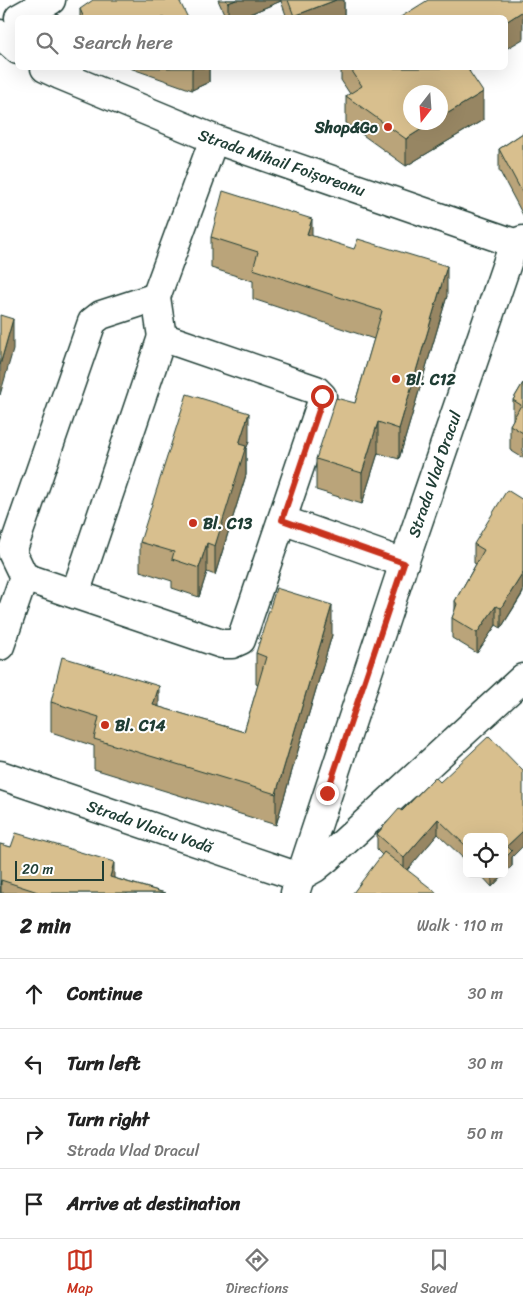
<!DOCTYPE html>
<meta charset="utf-8">
<style>
:root{--surface:#fff;--page:#f2f2f2;--text:#222;--muted:#767676;--line:#e0e0e0;--accent:#c8321e}
body{margin:0;font-family:Sriracha,sans-serif;background:var(--page);color:var(--text)}
.controls{position:absolute;right:15px;bottom:15px;display:grid;overflow:hidden;border-radius:8px;box-shadow:0 5px 20px #0002}
.controls button{width:45px;height:45px;display:grid;place-items:center;padding:0;border:0;border-bottom:1px solid var(--line);background:var(--surface);color:var(--text);font:25px sans-serif}
.compass{position:absolute;left:403px;top:85px;width:45px;height:45px;border-radius:50%;background:var(--surface);box-shadow:0 5px 20px #0002;rotate:197deg}
.scale{position:absolute;left:15px;bottom:12px;width:89px;box-sizing:border-box;padding-left:5px;border:2px solid #1f3d34;border-top:0;font-size:14px;line-height:18px;white-space:nowrap;color:#1f3d34;-webkit-text-stroke:4px #fff;paint-order:stroke}
.stop{position:absolute;width:15px;height:15px;margin:-11px;border:4px solid #c8321e;border-radius:50%;background:#fff}
.stop.end{background:#c8321e;border-color:#fff;box-shadow:0 1px 5px #0008}
.list{margin:0;padding:0;list-style:none}
h2{display:flex;justify-content:space-between;align-items:center;height:65px;margin:0;padding:0 20px;font-size:21px}
h2 small{font-size:16px;font-weight:400;color:var(--muted)}
.list li{display:grid;grid-template-columns:32px 1fr auto;gap:15px;align-items:center;box-sizing:border-box;height:70px;padding:0 20px;border-top:1px solid var(--line)}
.list b{display:block;font-size:19px;white-space:nowrap}
.list p{margin:0;font-size:16px;white-space:nowrap;color:var(--muted)}
.list em{font-size:16px;font-style:normal;color:var(--muted)}
.icon{flex:none;width:28px;height:28px;fill:none;stroke:currentColor;stroke-width:2;stroke-linecap:round;stroke-linejoin:round}
.map{position:relative;flex:none;width:523px;height:893px;overflow:hidden}
.search{position:absolute;background:var(--surface);box-shadow:0 5px 20px #0002;left:15px;right:15px;top:15px;height:55px;display:flex;align-items:center;gap:12px;box-sizing:border-box;padding:0 18px;border-radius:8px;color:var(--muted);font-size:19px}
.sheet{height:345px;background:var(--surface)}
nav{display:flex;justify-content:space-around;align-items:center;box-sizing:border-box;height:70px;border-top:1px solid var(--line);background:var(--surface);font-size:14px;color:var(--muted)}
nav a{display:grid;justify-items:center;gap:2px}
nav .on{color:var(--accent)}
.map>svg:first-child{display:block}
</style>
<div class="map">
<svg width="523" height="893" viewBox="0 0 523 893">
<rect width="100%" height="100%" fill="#fff"/>
<filter id="ink" filterUnits="userSpaceOnUse"><feTurbulence type="fractalNoise" baseFrequency=".02" numOctaves="2"/><feDisplacementMap in="SourceGraphic" scale="10" xChannelSelector="R" yChannelSelector="G"/><feConvolveMatrix kernelMatrix="1 2 1 2 8 2 1 2 1" color-interpolation-filters="sRGB"/></filter>
<g filter="url(#ink)">
<g fill="none" stroke-linecap="round" stroke-linejoin="round">
<g stroke="#1f3d34" stroke-width="31">
<g id="minor">
<polyline points="19,18 51,0"/>
<polyline points="0,34 18,50"/>
<polyline points="45,68 60,75 214,139 514,243 523,240"/>
<polyline points="282,520 404,563"/>
<polyline points="24,577 222,644 232,644 241,640 321,404 322,396 316,390 162,337 156,297 214,139"/>
<polyline points="75,594 162,337"/>
<polyline points="0,646 24,577 12,552 92,322 101,315 156,297"/>
<polyline points="0,775 299,877"/>
<polyline points="299,877 315,868 326,859 523,678"/>
<polyline points="295,893 404,563 514,243"/>
</g>
</g>
<use href="#minor" stroke="#fff" stroke-width="28"/>
</g>
<g fill="#baa47a" stroke="#1f3d34">
<polygon points="218,0 344,0 344,16 340,18 287,18 281,1 240,18 226,18"/>
<polygon points="80,9 188,18 80,18"/>
<polygon points="130,68 209,68 209,82 192,90"/>
<polygon points="341,68 474,68 469,70 483,120 406,166 346,123 346,96 350,94 341,80"/>
<polygon points="523,133 523,215 499,170 499,149"/>
<polygon points="312,236 447,296 399,459 378,453 362,504 316,490 316,459 355,403 374,339 253,299 253,281 211,268 211,237"/>
<polygon points="523,383 523,458 510,450 510,425 513,420 513,400"/>
<polygon points="249,442 246,449 246,475 215,575 207,572 199,597 172,588 172,581 140,571 140,542"/>
<polygon points="523,500 523,593 501,628 496,625 477,653 452,638 452,618 455,611 455,601 476,564 474,563 474,544"/>
<polygon points="332,635 276,825 94,769 94,746 51,732 51,702 159,707 244,732 258,685 256,684 256,653"/>
<polygon points="435,777 512,857 512,866 467,837 467,862 438,834 407,870 382,855 377,850 377,834 402,811"/>
<polygon points="0,844 114,878 165,893 0,893"/>
<polygon points="480,874 504,874 492,887"/>
</g>
<g fill="#978663" stroke="#1f3d34">
<polygon points="236,0 281,0 281,1 240,18 228,18 228,3"/>
<polygon points="336,0 344,0 344,16 340,18 294,18 294,16"/>
<polygon points="523,11 523,39 506,49 506,22"/>
<polygon points="195,68 209,68 209,82 192,90 192,69"/>
<polygon points="456,68 474,68 456,78"/>
<polygon points="483,92 483,120 406,166 406,139 433,122 440,122 440,118"/>
<polygon points="312,219 312,250 307,234"/>
<polygon points="447,266 447,296 399,459 399,429"/>
<polygon points="13,319 13,350 0,395 0,365"/>
<polygon points="249,413 249,442 246,449 246,475 215,575 215,546 239,444"/>
<polygon points="378,422 378,453 362,504 362,473"/>
<polygon points="207,543 207,572 199,597 199,568"/>
<polygon points="523,573 523,592 501,628 501,608"/>
<polygon points="332,605 332,635 276,825 276,794"/>
<polygon points="496,606 496,625 477,653 477,633"/>
<polygon points="159,686 159,717 153,705"/>
<polygon points="438,819 438,834 404,874 404,858"/>
<polygon points="523,831 523,846 512,857 512,866 504,874 504,859 507,846"/>
<polygon points="114,862 114,893 110,877"/>
<polygon points="492,874 504,874 492,887"/>
<polygon points="1,880 1,893 0,893 0,885"/>
</g>
<g fill="#d8bf8e" stroke="#1f3d34">
<polygon points="93,0 179,0 188,18 84,18 80,9"/>
<polygon points="226,0 236,0 228,3"/>
<polygon points="288,0 336,0 294,16"/>
<polygon points="428,0 523,0 523,11 506,22 506,18 399,18"/>
<polygon points="350,68 467,68 483,92 440,118 440,92 410,92 410,122 433,122 406,139 346,96 362,86"/>
<polygon points="523,133 523,194 499,149"/>
<polygon points="223,191 312,219 307,234 354,249 358,239 447,266 399,429 378,422 362,473 316,459 336,398 355,403 382,311 253,269 258,252 211,237"/>
<polygon points="0,315 13,319 0,365"/>
<polygon points="523,383 523,433 510,425 521,405 513,400"/>
<polygon points="187,394 249,413 239,444 246,446 215,546 207,543 199,568 172,559 174,552 140,542"/>
<polygon points="507,490 523,500 523,573 501,608 496,606 477,633 452,618 457,604 455,601 484,550 474,544"/>
<polygon points="276,588 332,605 276,794 94,739 99,717 51,702 62,657 159,686 153,705 244,732 266,657 256,653"/>
<polygon points="489,736 523,771 523,831 507,846 512,851 504,859 504,837 467,837 467,847 438,819 404,858 377,834 399,809 402,811 435,777 440,782"/>
<polygon points="16,833 114,862 110,877 165,893 41,893 1,880 0,885 0,844 11,847"/>
<polygon points="384,852 437,893 353,893"/>
</g>
</g>
<g fill="none" stroke-linecap="round" stroke-linejoin="round" filter="url(#ink)">
<polyline stroke="#c8321e" stroke-width="6" points="322,396 321,404 282,520 404,563 327,793"/>
</g>
<g fill="#c8321e" stroke="#fff" stroke-width="2">
<circle cx="388" cy="127" r="5"/>
<circle cx="396" cy="379" r="5"/>
<circle cx="193" cy="523" r="5"/>
<circle cx="105" cy="725" r="5"/>
</g>
<g text-anchor="middle" stroke-width="4" stroke-linejoin="round" paint-order="stroke">
<g font-size="16" font-weight="bold" fill="#1f3d34" stroke="#fff" text-anchor="start">
<text x="378" y="133" text-anchor="end">Shop&amp;Go</text>
<text x="406" y="385">Bl. C12</text>
<text x="203" y="529">Bl. C13</text>
<text x="115" y="731">Bl. C14</text>
</g>
<g font-size="16" fill="#1f3d34" stroke="#fff">
<text transform="translate(282 162) rotate(19)" y="6">Strada Mihail Foișoreanu</text>
<text transform="translate(434 474) rotate(-71)" y="6">Strada Vlad Dracul</text>
<text transform="translate(150 826) rotate(19)" y="6">Strada Vlaicu Vodă</text>
</g>
</g>
</svg>
<div class="controls">
<button><svg class="icon" aria-label="locate" viewBox="0 0 24 24"><circle cx="12" cy="12" r="6"/><path d="M12 2v4M12 18v4M2 12h4M18 12h4"/></svg></button>
</div>
<svg class="compass" viewBox="-18 -18 36 36"><path d="M0-13l5 13h-10z" fill="#e53935"/><path d="M0 13l5-13h-10z" fill="#767676"/></svg>
<div class="scale">20 m</div>
<div class="stop" style="left:322px;top:396px"></div>
<div class="stop end" style="left:327px;top:793px"></div>
<div class="search"><svg class="icon" aria-label="search" viewBox="0 0 24 24"><circle cx="10" cy="10" r="6"/><path d="M15 15l6 6"/></svg>Search here</div>
</div>
<section class="sheet">
<h2>2 min<small>Walk · 110 m</small></h2>
<ul class="list">
<li><svg class="icon" aria-label="ahead" viewBox="0 0 24 24"><path d="M12 20V5M6 11l6-6 6 6"/></svg><div><b>Continue</b></div><em>30 m</em></li>
<li><svg class="icon" aria-label="left" viewBox="0 0 24 24"><path d="M17 20v-9H6M10 6l-5 5 5 5"/></svg><div><b>Turn left</b></div><em>30 m</em></li>
<li><svg class="icon" aria-label="right" viewBox="0 0 24 24"><path d="M7 20v-9h11M14 6l5 5-5 5"/></svg><div><b>Turn right</b><p>Strada Vlad Dracul</p></div><em>50 m</em></li>
<li><svg class="icon" aria-label="arrive" viewBox="0 0 24 24"><path d="M6 21V4h12l-3 4 3 4H6"/></svg><div><b>Arrive at destination</b></div></li>
</ul>
</section>
<nav>
<a class="on"><svg class="icon" aria-label="map" viewBox="0 0 24 24"><path d="M3 6l6-2 6 2 6-2v14l-6 2-6-2-6 2zM9 4v14M15 6v14"/></svg>Map</a>
<a><svg class="icon" aria-label="directions" viewBox="0 0 24 24"><path d="M12 3l9 9-9 9-9-9zM9 14v-3h6M13 9l2 2-2 2"/></svg>Directions</a>
<a><svg class="icon" aria-label="saved" viewBox="0 0 24 24"><path d="M7 4h10v16l-5-4-5 4z"/></svg>Saved</a>
</nav>
